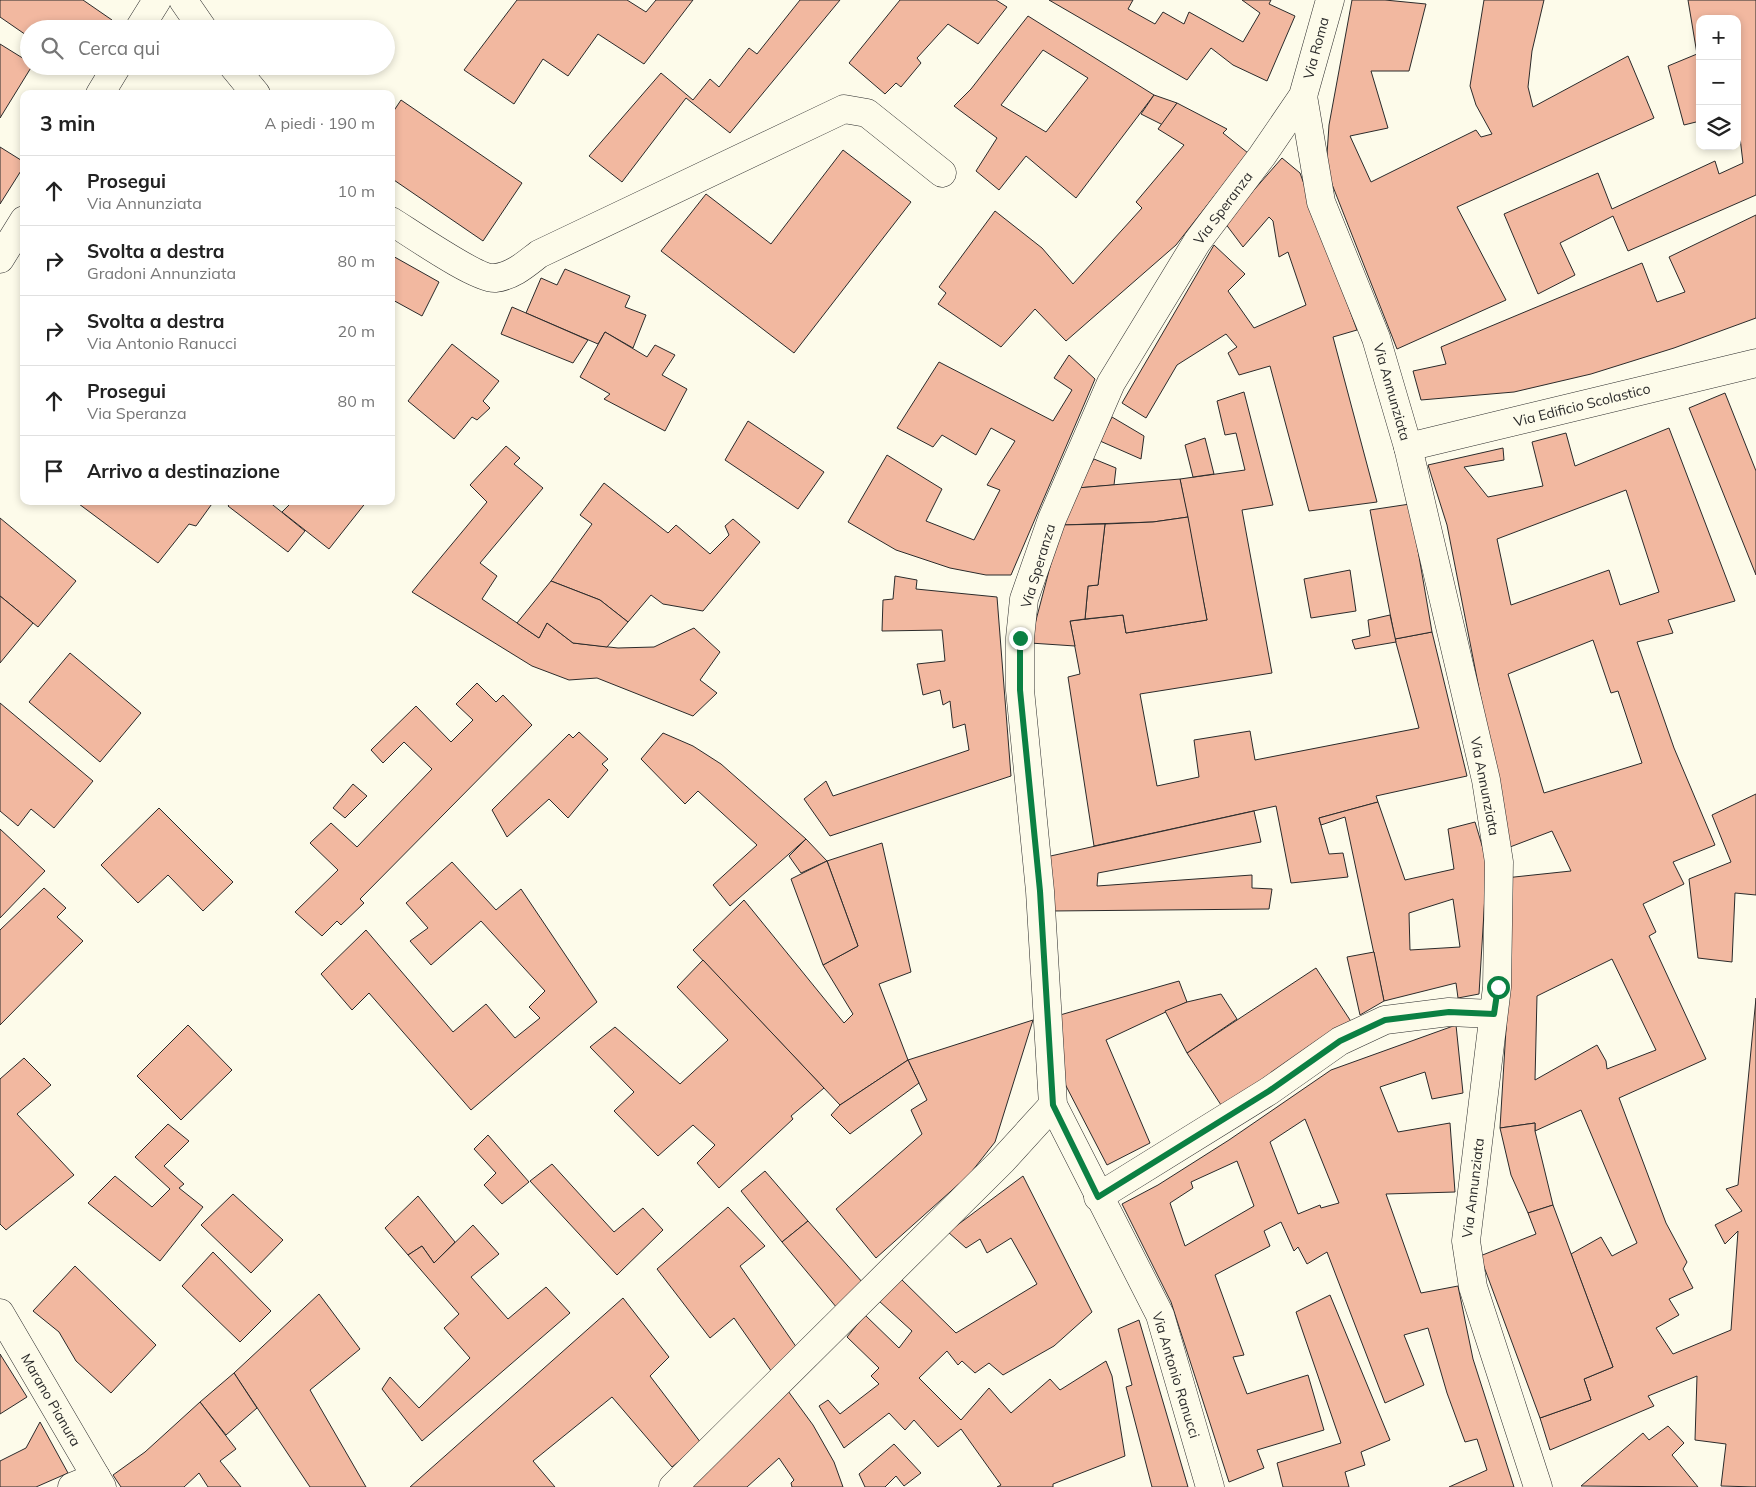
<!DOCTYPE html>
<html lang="it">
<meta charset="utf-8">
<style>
:root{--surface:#fff;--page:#f2f2f2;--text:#222;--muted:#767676;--line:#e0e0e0}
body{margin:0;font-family:Mulish,sans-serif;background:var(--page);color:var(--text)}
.controls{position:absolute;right:15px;top:15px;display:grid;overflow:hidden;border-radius:10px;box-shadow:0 2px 8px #0003}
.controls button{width:45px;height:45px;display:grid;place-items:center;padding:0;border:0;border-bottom:1px solid var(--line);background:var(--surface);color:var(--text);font:25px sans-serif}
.stop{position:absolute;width:15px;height:15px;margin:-11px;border:4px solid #0b8043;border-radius:50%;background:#fff}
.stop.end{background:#0b8043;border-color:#fff;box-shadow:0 1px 5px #0008}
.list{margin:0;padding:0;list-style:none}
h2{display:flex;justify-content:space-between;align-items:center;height:65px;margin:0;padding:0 20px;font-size:21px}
h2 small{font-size:16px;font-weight:400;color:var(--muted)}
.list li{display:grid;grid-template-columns:32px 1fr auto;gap:15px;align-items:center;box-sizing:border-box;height:70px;padding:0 20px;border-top:1px solid var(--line)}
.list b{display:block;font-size:19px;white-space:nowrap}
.list p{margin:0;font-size:16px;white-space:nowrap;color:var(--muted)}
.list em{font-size:16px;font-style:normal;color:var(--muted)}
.icon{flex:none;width:28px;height:28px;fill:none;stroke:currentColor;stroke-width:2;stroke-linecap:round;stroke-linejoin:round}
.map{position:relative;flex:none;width:1756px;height:1487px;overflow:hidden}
.search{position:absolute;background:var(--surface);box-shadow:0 2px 8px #0003;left:20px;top:20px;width:375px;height:55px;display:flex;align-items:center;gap:12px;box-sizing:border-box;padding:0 18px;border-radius:28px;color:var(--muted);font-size:19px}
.panel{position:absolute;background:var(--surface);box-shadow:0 2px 8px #0003;left:20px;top:90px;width:375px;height:415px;border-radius:10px}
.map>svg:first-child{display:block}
</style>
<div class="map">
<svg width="1756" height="1487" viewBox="0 0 1756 1487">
<rect width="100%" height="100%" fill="#fdfbea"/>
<g fill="#f2b8a0" stroke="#2b2b2b" fill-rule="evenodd">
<polygon points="0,0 83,0 112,20 106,29 29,29 29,37 0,17"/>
<polygon points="517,0 627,0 646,12 656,0 693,0 644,64 598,34 568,76 543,59 514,104 464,70"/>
<polygon points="800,0 840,0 730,133 686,98 622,182 589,156 661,73 693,100 710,79 719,87 749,48 757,54"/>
<polygon points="900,0 996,0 1007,7 978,44 948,24 917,58 921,63 901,87 896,83 885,94 849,63"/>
<polygon points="1049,0 1133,0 1128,9 1155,24 1163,12 1184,24 1189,12 1243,42 1260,13 1242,0 1271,0 1269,4 1295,16 1267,81 1233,65 1211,48 1187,80"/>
<polygon points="1352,0 1385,0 1426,4 1409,71 1371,71 1388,128 1350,136 1371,182 1476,130 1481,137 1492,134 1476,105 1470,86 1484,0 1544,0 1532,51 1528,87 1533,107 1628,56 1654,118 1457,207 1506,300 1397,349 1326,169 1329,125"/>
<polygon points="1688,0 1756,0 1756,195 1628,251 1613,216 1560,243 1575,275 1538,294 1504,214 1598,173 1612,209 1715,161 1719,174 1743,163 1739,129 1737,130 1737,19 1700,19 1700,121 1684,125 1668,66 1697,54"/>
<path d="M1028,16L1154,95L1076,198L1026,156L999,190L976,171L997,138L954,106L971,89ZM1043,50L1088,78L1046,132L1001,105Z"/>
<polygon points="0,44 29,62 29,66 32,66 0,118"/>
<polygon points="1154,95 1177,103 1163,125 1141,114"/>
<polygon points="401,100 522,183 483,241 391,178 391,115"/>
<polygon points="1177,103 1227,129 1223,133 1248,153 1176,245 1066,341 1035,309 1001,347 938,304 946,293 939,287 995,211 1042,248 1073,284 1142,208 1136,202 1184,145 1158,129"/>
<polygon points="0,147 24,162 24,166 0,204"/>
<polygon points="843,150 911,202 794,353 661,251 706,194 771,244"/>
<polygon points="1282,158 1300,173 1357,330 1333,337 1377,502 1309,511 1270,366 1239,375 1228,353 1237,347 1226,334 1177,365 1146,418 1122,403 1214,245 1245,274 1228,291 1254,328 1306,305 1288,252 1279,257 1273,221 1269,217 1243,247 1225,223"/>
<polygon points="1756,215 1756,318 1674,348 1591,374 1514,392 1421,400 1413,371 1446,364 1441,347 1642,263 1657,302 1685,292 1669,257"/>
<polygon points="391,255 439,282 422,316 391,299"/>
<polygon points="565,269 630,296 625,307 646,315 633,348 605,332 598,344 526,313 541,278 557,285"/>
<polygon points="512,307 526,313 588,340 573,363 501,334"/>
<polygon points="605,332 647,357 655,345 675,355 662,375 687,389 665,431 604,399 610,394 580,377"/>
<polygon points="452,344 499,381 483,401 490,408 477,420 472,417 454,439 408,401"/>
<polygon points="1069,355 1095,379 1011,575 986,575 950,568 896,550 848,522 887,455 942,489 926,521 974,540 1000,490 987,485 1015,441 991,428 976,455 942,435 933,447 897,428 939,362 1053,421 1072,390 1054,378"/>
<polygon points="1244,392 1273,505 1242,510 1272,673 1140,694 1157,786 1199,777 1194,740 1250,731 1255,760 1419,728 1395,639 1432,632 1467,776 1376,796 1378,802 1319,818 1329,854 1343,853 1348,877 1291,883 1276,806 1094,846 1068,677 1080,674 1070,621 1123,615 1126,633 1207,620 1180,479 1245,470 1236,433 1225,435 1217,401"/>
<polygon points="1725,393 1756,471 1756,575 1689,408"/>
<polygon points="1112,417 1144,436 1141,459 1100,441"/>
<polygon points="748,421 824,472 798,509 725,460"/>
<path d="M1669,428L1735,601L1668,620L1673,633L1637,642L1674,748L1715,845L1673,862L1684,884L1643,904L1656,932L1649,936L1706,1059L1619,1098L1666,1223L1687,1262L1683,1269L1693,1288L1669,1299L1679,1315L1656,1328L1673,1354L1731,1330L1738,1231L1725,1244L1715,1225L1742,1211L1726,1189L1738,1185L1756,998V1487L1721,1486L1726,1444L1695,1440L1697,1376L1648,1396L1654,1406L1550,1450L1540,1418L1591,1400L1584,1379L1613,1367L1571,1254L1601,1237L1612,1256L1637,1243L1581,1110L1535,1131V1123L1500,1128L1510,963L1505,878L1571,871L1552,831L1510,847L1447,525L1428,465L1503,448L1504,460L1464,467L1488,497L1543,486L1532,442L1566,433L1575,466ZM1626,490L1659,592L1620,605L1609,570L1511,605L1497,539ZM1593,640L1611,693L1618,691L1642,763L1544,793L1508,674ZM1612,959L1656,1050L1607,1069L1606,1061L1597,1045L1535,1080L1537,996Z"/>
<polygon points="1205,438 1214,474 1193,477 1185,445"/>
<polygon points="506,446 520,458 514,464 543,488 480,563 497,576 482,599 539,638 547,623 573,643 618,648 654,647 694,628 720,652 700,680 717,693 693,716 597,678 569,680 532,666 412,592 487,502 470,485"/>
<polygon points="1094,459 1116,468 1114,485 1077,488"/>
<polygon points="1180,479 1188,517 1153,522 1061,525 1077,488"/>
<polygon points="604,483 668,533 676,525 710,554 729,535 725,526 733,519 760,542 703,611 663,604 651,595 628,622 600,600 551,581 592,524 580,515"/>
<polygon points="75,501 214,501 196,526 189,524 158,563"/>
<polygon points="232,501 268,501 305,531 288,552 228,506"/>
<polygon points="293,501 367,501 329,549 282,512"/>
<polygon points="1410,504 1432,632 1395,639 1370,510"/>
<polygon points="1188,517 1207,620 1126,633 1123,615 1085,619 1088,586 1098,585 1105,524 1153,522"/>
<polygon points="0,518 76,581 38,627 0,596"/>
<polygon points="1105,524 1098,585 1088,586 1085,619 1070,621 1075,646 1030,643 1061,525"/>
<polygon points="1350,570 1356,611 1311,618 1304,579"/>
<polygon points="895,576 917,580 916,589 997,597 1011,776 830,836 804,799 826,781 833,796 969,750 965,724 953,728 950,701 943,705 940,690 923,695 917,664 945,661 942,630 882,631 883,600 893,599"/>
<polygon points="551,581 600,600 628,622 607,647 573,643 547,623 539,638 517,623"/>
<polygon points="0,596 33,623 0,663"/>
<polygon points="1390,615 1396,642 1355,649 1352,640 1370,636 1368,620"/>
<polygon points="70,653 141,713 100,762 29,702"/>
<polygon points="477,683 496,702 503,695 532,725 360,899 364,903 341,925 337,921 322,936 295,912 338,870 310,843 331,823 357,847 432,769 404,742 383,763 371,750 416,706 451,742 473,720 456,704"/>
<polygon points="0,703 93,781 54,828 31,809 18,826 0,811"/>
<polygon points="579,732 608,759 602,764 608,770 568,818 549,799 507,837 492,810 569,734 573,738"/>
<polygon points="663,733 693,746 721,764 806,839 730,906 713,885 757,845 698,791 685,804 641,759"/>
<polygon points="353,784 367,796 345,818 333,808"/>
<polygon points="1756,794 1756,895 1735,893 1732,962 1698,958 1689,879 1731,862 1712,815"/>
<path d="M1378,802L1405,880L1454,869L1448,829L1475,822L1487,862L1479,994L1458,998L1456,983L1384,1001L1345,817L1321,825L1319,818ZM1453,899L1460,947L1410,950L1409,913Z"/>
<polygon points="159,808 233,882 203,911 168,875 138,903 101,865"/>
<polygon points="1254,811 1261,842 1098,873 1097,886 1252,875 1252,888 1272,889 1269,909 1051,911 1046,857"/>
<polygon points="0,829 45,871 0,918"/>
<polygon points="806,839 827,861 801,873 789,856"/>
<polygon points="882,843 911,972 879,984 908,1060 840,1105 693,950 744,900 844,1023 853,1014 823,965 858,946 827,861"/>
<polygon points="827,861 858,946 823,965 791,879"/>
<polygon points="452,862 496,910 521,889 597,1002 471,1110 369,993 352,1010 321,974 366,930 453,1032 486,1004 515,1038 540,1018 529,1007 545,991 481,921 431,965 410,941 428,928 406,903"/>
<polygon points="44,888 66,908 57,917 83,941 0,1025 0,930"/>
<polygon points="1374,952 1384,1001 1360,1015 1347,957"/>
<polygon points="703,960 824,1088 791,1116 793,1119 719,1188 697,1163 715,1145 693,1125 658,1156 614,1111 634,1092 590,1047 615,1027 680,1084 728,1040 677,987"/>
<polygon points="1316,968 1352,1023 1223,1108 1187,1053"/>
<polygon points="1179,981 1187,1002 1106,1040 1150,1143 1107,1165 1065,1084 1060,1015"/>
<polygon points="1221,994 1237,1019 1187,1053 1165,1011 1187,1002"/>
<polygon points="1033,1020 995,1142 969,1175 876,1258 836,1209 922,1134 911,1110 927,1100 908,1060"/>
<polygon points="188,1025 232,1070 181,1120 137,1076"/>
<path d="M1456,1025L1463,1093L1432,1099L1425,1072L1380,1087L1398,1132L1450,1123L1455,1192L1386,1194L1421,1293L1458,1286L1473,1359L1514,1487H1449L1487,1470L1477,1439L1465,1442L1447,1393L1428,1328L1404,1335L1424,1385L1385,1403L1327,1252L1307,1264L1298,1247L1294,1251L1281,1222L1264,1231L1270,1246L1215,1275L1244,1355L1233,1357L1247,1394L1308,1375L1324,1430L1257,1450L1264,1468L1229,1482L1171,1302L1122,1204L1158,1185L1229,1140L1331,1070ZM1305,1119L1339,1203L1321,1208L1320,1205L1298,1214L1270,1142ZM1237,1161L1254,1206L1185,1246L1170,1203L1193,1188L1191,1182Z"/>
<polygon points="24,1058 51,1085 17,1114 74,1175 6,1230 0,1224 0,1079"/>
<polygon points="908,1060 919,1083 850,1134 831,1115 840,1105"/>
<polygon points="1535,1123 1535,1131 1553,1205 1528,1213 1511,1175 1500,1128"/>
<polygon points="168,1124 189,1141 164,1166 184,1184 179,1188 203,1207 160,1261 88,1203 115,1176 152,1207 170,1189 135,1157"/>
<polygon points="488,1135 529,1182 502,1204 484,1185 496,1173 474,1149"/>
<polygon points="552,1164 614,1232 643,1208 663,1230 617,1275 530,1181"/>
<polygon points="765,1171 808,1221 782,1242 741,1191"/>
<polygon points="1023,1176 1092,1312 1054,1346 1003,1375 989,1363 975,1373 962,1361 958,1365 947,1351 919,1378 961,1420 989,1388 1011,1413 1050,1379 1060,1390 1106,1361 1112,1376 1125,1456 1053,1484 1053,1487 997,1487 1001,1485 961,1429 938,1447 914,1420 905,1430 889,1413 844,1448 819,1406 828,1400 840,1414 879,1384 871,1376 879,1368 847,1337 865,1315 899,1348 912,1331 879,1301 899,1277 956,1333 1037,1284 1011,1238 987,1253 980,1239 966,1248 948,1232"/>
<polygon points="233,1194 283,1240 251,1273 201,1225"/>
<polygon points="418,1196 455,1242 434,1263 422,1246 408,1255 385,1228"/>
<polygon points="1553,1205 1613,1367 1584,1379 1591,1400 1540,1418 1480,1256 1536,1234 1528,1213"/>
<polygon points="728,1207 765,1246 740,1266 797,1348 774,1375 734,1318 710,1338 657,1269"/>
<polygon points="808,1221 863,1283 837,1308 782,1242"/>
<polygon points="473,1225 499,1254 471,1277 508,1319 546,1287 570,1313 422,1441 382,1389 390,1377 419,1408 470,1358 444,1328 459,1314 408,1255 422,1246 434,1263"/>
<polygon points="213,1252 271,1311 240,1342 182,1286"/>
<polygon points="75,1266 156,1345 111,1393 76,1361 59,1332 33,1311"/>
<polygon points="319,1294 360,1349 310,1390 366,1487 310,1487 234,1373"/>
<polygon points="1330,1295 1390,1440 1361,1452 1365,1465 1345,1472 1349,1487 1283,1487 1277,1463 1341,1443 1296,1312"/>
<polygon points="623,1298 669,1357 650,1376 701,1443 672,1467 612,1397 533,1461 555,1487 410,1487"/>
<polygon points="1139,1320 1188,1487 1152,1487 1126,1387 1132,1385 1118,1329"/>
<polygon points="0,1354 27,1397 0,1414"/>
<polygon points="234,1373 257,1408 226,1435 200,1402"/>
<polygon points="788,1391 813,1425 834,1462 843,1487 792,1487 791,1483 794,1480 779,1458 747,1487 690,1487"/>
<polygon points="200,1402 236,1449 220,1461 241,1487 208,1487 199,1473 184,1487 121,1487 113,1475 145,1452"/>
<polygon points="40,1422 68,1473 36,1487 0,1487 0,1461 26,1448"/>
<polygon points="1668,1426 1684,1443 1672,1455 1698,1487 1581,1486 1643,1433 1649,1440"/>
<polygon points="894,1444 921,1473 904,1486 896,1476 885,1487 865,1487 859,1474"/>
</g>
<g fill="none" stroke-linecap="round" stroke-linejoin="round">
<g stroke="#2b2b2b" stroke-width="29">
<g id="street">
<polyline points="183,0 203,29"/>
<polyline points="233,66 256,94"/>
<polyline points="1303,96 1321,202 1376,338 1408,447 1486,780 1499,862 1497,987 1466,1241 1473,1287 1538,1487"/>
<path d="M391,221C409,232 478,280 495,278C513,276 526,264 539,254L844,109L867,113L942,173"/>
<polyline points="1408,447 1756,363"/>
<polyline points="1098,1197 1269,1091 1340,1041 1385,1020 1449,1012 1493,1014"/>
<polyline points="72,1487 96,1477"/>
<polyline points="673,1487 1002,1161 1053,1105"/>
<polyline points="1210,1487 1160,1315 1053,1105 1040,891 1020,690 1020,638 1024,599 1052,519 1111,383 1197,242 1262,156 1303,96 1330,0"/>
</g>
</g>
<g stroke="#2b2b2b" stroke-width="29">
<g id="secondary">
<polyline points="139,29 157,0"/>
<polyline points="100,94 117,66"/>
<polyline points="0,259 24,220"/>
<polyline points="0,1313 102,1487"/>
</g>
</g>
<use href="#street" stroke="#fdfbea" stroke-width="28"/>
<use href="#secondary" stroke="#fdfbea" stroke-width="28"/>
</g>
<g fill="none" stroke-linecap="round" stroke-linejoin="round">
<polyline stroke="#0b8043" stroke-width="6" points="1020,638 1020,690 1040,891 1053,1105 1098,1197 1269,1091 1340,1041 1385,1020 1449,1012 1494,1014 1498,987"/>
</g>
<g text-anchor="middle" stroke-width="4" stroke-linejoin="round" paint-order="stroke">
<g font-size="14" fill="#2b2b2b" stroke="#fdfbea">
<text transform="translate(1316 48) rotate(-75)" y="5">Via Roma</text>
<text transform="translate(1223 208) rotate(-53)" y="5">Via Speranza</text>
<text transform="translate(1392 392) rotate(74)" y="5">Via Annunziata</text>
<text transform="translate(1582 405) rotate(-14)" y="5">Via Edificio Scolastico</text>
<text transform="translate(1038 566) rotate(-73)" y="5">Via Speranza</text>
<text transform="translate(1485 786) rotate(79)" y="5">Via Annunziata</text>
<text transform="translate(1473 1188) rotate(-83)" y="5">Via Annunziata</text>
<text transform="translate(1176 1375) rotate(73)" y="5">Via Antonio Ranucci</text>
<text transform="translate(51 1400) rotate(60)" y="5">Marano Pianura</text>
</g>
</g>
</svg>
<div class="controls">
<button>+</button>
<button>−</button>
<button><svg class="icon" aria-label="layers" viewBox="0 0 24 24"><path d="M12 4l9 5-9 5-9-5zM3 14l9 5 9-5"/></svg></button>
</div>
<div class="stop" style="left:1498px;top:987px"></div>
<div class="stop end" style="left:1020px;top:638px"></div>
<div class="search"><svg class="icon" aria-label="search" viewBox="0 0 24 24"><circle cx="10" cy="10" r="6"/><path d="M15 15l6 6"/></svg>Cerca qui</div>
<section class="panel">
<h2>3 min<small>A piedi · 190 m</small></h2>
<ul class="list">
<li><svg class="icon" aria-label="ahead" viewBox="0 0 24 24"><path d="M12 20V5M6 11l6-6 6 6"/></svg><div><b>Prosegui</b><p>Via Annunziata</p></div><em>10 m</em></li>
<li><svg class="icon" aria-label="right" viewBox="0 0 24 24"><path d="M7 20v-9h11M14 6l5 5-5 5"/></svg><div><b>Svolta a destra</b><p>Gradoni Annunziata</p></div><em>80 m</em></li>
<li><svg class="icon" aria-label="right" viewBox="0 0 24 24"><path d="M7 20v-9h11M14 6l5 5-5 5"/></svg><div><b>Svolta a destra</b><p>Via Antonio Ranucci</p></div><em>20 m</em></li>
<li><svg class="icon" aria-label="ahead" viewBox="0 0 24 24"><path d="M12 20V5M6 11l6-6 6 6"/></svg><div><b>Prosegui</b><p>Via Speranza</p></div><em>80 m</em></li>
<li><svg class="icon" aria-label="arrive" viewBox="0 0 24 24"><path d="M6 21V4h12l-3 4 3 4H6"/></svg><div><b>Arrivo a destinazione</b></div></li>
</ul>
</section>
</div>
